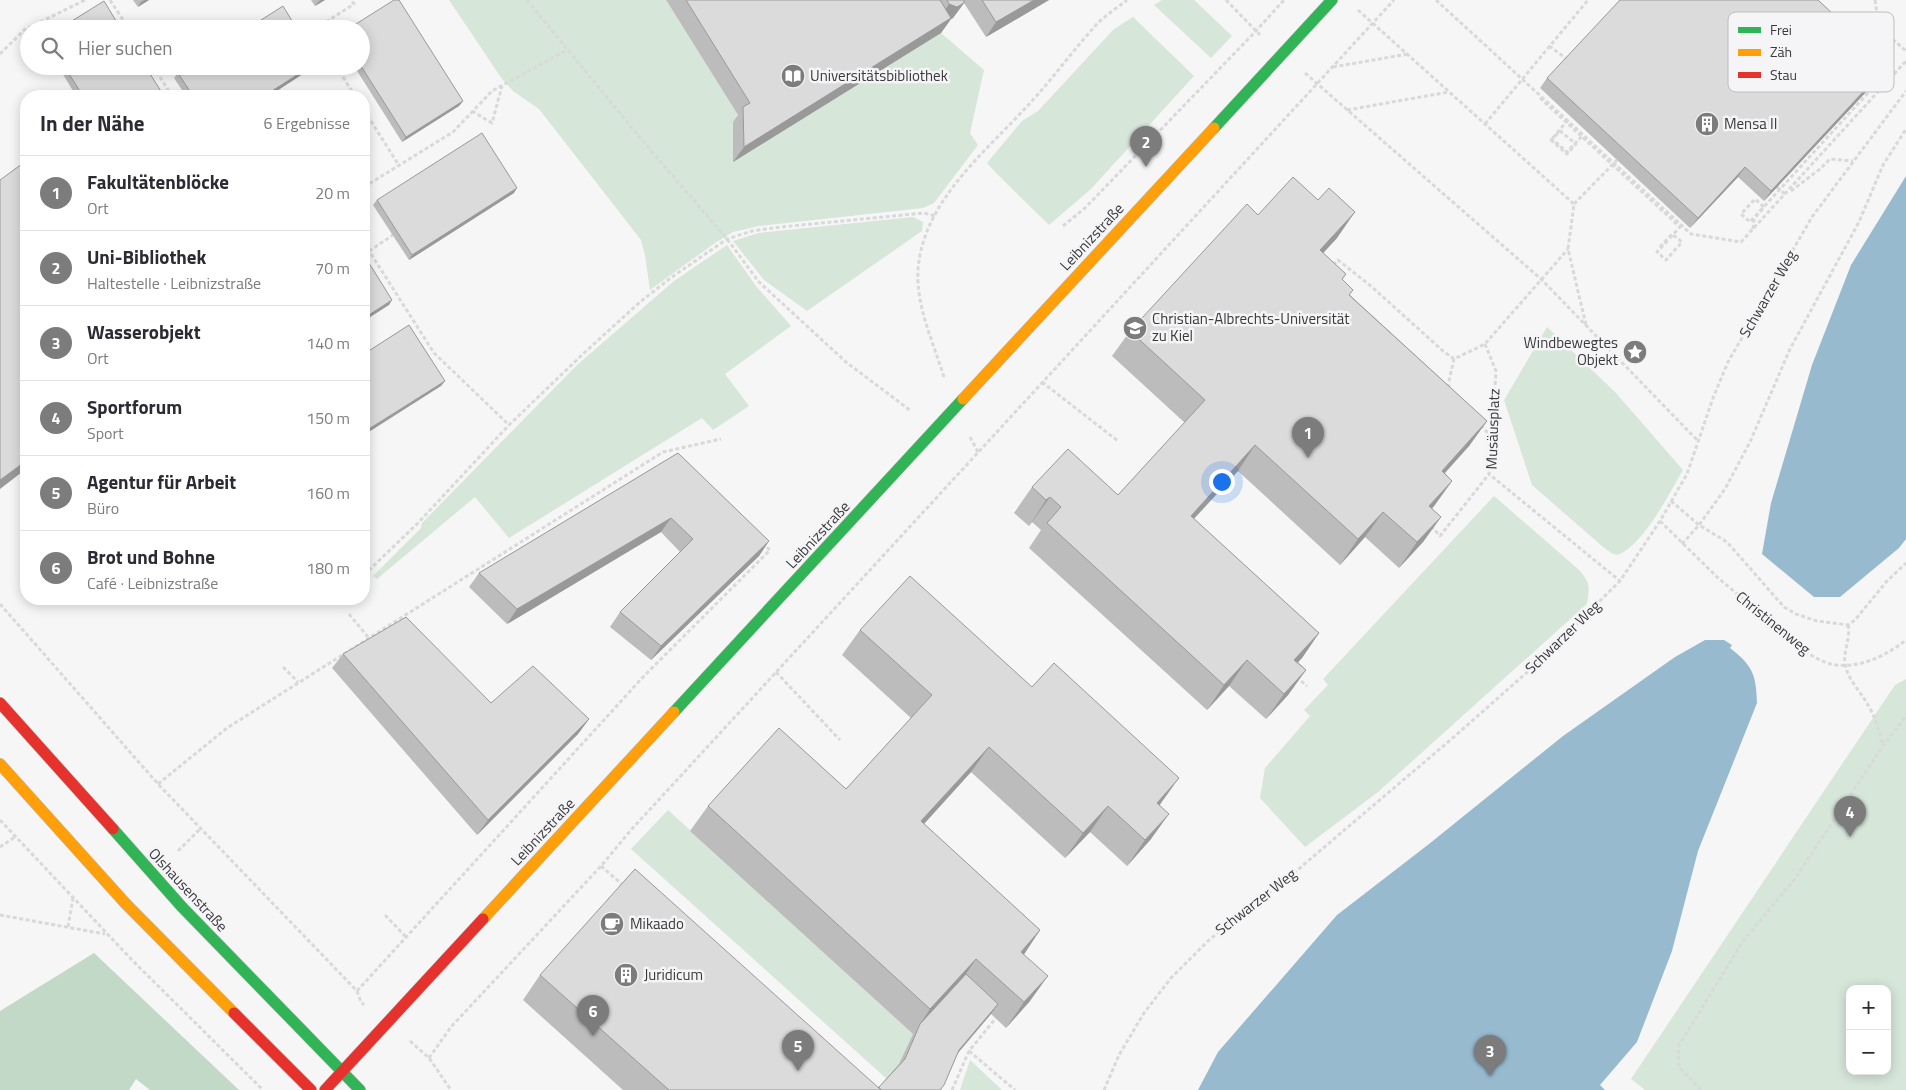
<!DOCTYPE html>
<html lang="de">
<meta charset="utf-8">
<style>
:root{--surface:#fff;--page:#f2f2f3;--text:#2b2b33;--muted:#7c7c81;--line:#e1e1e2;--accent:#7c7c7d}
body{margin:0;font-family:"Titillium Web",sans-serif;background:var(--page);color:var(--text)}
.controls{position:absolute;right:15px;bottom:15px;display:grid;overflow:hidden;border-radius:10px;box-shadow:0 2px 12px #0003}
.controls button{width:45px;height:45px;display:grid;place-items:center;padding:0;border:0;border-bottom:1px solid var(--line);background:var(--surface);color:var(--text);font:25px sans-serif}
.you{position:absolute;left:1221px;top:481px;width:18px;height:18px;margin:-12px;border:4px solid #fff;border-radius:50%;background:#1a73e8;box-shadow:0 0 0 8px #1a73e833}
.badge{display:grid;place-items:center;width:32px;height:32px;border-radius:50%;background:var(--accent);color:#fff;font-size:16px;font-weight:700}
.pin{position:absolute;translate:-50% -41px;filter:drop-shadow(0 1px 2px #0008)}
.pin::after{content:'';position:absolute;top:26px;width:18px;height:15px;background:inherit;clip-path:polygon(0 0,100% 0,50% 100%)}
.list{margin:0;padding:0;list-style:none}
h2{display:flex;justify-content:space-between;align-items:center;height:65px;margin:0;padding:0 20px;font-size:21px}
h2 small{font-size:16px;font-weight:400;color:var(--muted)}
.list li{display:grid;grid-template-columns:32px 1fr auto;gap:15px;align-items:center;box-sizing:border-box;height:75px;padding:0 20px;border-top:1px solid var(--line)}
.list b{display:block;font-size:19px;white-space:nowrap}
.list p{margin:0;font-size:16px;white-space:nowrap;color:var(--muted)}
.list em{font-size:16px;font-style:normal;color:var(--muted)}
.icon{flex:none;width:28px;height:28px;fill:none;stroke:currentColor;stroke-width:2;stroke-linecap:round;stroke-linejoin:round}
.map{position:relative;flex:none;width:1906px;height:1090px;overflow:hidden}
.search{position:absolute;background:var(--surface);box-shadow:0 2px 12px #0003;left:20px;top:20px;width:350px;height:55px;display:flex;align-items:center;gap:12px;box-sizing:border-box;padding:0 18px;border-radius:28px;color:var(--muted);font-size:19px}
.panel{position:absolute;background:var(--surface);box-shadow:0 2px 12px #0003;left:20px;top:90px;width:350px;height:515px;border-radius:20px}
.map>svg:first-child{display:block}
</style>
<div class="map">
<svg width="1906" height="1090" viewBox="0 0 1906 1090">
<rect width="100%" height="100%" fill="#f6f6f7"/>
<g fill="#d6e6d9" fill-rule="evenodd">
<polygon points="449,0 666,0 740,118 733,122 734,161 941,33 984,70 970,133 978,145 934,203 923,208 759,226 733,232 715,243 650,290 645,255 641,240 539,109 513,91 502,79"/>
<polygon points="1162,0 1194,0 1232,36 1211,58 1154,5"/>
<polygon points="1133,17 1194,76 1091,189 1049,225 999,176 987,163 1022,121 1038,111 1114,29"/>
<polygon points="913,217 923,222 922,231 807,311 764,280 733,241 758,233"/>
<polygon points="727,245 756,286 791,326 725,374 749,406 713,430 702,418 509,538 475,497 377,579 373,576 421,528 422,523 577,365 674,281"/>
<path d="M1547,327L1616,393L1683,470C1669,494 1644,544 1618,555L1613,554L1603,547L1532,485L1504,400Z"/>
<path d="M1494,496L1578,569C1590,582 1590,586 1587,604L1378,792L1305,847L1260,798L1265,768L1310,716L1304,710L1328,685L1323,679Z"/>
<path d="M1906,679V1090H1645L1631,1079L1895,685ZM1850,989H1887V1071H1850Z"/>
<polygon points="668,810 913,1034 898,1069 888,1080 631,849"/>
<polygon points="970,1060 1002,1090 960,1090"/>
</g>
<polygon fill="#c1d9c6" points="94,953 239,1090 150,1090 136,1079 129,1090 0,1090 0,1011"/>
<g fill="#98bacf">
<polygon points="1906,176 1906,539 1899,548 1840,597 1814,597 1762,554 1771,503 1812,365 1851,265"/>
<path d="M1705,640H1724L1732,645L1730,648C1753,666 1756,674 1757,703L1698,851L1672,951L1637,1042L1600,1085L1605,1090H1198L1218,1052L1337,915L1429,844L1563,736L1675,657Z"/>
</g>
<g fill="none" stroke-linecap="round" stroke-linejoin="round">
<g stroke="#bababb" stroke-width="12">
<g id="fast">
<polyline points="1214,128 1332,0"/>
<polyline points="674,712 963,399"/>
<polyline points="113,829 182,907 360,1090"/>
</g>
</g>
<g stroke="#bababb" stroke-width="12">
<g id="slow">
<polyline points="963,399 1214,128"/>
<polyline points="0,764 126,904 234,1013"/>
<polyline points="483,919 674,712"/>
</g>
</g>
<g stroke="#bababb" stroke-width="12">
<g id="jam">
<polyline points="0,703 113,829"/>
<polyline points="234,1013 311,1090"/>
<polyline points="325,1090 483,919"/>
</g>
</g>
<g stroke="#d9d9da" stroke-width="3" stroke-dasharray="4 2.5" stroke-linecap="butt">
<polyline points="110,0 129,29"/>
<polyline points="527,0 636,133 727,239 759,282 846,362 911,411"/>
<polyline points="1226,0 1260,35"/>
<polyline points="1436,0 1691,234 1741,242 1906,61"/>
<polyline points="1875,0 1879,27 1906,51"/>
<polyline points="1358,10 1574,204 1568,249 1586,325"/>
<polyline points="315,29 354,4 351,0"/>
<polyline points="1862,45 1879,27"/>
<polyline points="1549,46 1567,59"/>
<polyline points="1862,46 1870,38 1886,53 1878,61"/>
<polyline points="0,54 24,30 85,0"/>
<polyline points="153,66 172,96"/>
<polyline points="336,66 355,96"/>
<polyline points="1333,67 1408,54"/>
<polyline points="1305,73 1541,279 1698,441"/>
<polyline points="364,110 398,164"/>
<polyline points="1347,110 1449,92"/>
<polyline points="472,111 492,123 502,86"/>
<polyline points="1568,120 1551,140 1567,154 1576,144 1560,131 1552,139 1567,152 1582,136"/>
<polyline points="1485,124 1588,0"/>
<polyline points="364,187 453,132 492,91 567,50"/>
<polyline points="1777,187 1785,194"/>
<polyline points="1791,191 1820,169 1830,159 1853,161"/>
<polyline points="1574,204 1617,160"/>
<polyline points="1063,226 1085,208 1256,31 1284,0"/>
<polyline points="1753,229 1754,219 1764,207 1755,199 1741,214 1750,222 1760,211"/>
<polyline points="364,243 434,353 509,425"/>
<polyline points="1660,247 1672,234 1682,242 1666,260 1657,252 1669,239"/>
<polyline points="369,251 393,235"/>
<polyline points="1333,265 1338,260 1372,287 1443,351 1454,359 1485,344 1568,249"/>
<polyline points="1485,344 1496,371 1489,474 1620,581"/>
<path d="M944,377C933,342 916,306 918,270C923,200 987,151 1031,102C1054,77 1074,49 1097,24C1106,15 1117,8 1127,0"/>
<polyline points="1042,382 1118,441"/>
<polyline points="1450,387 1448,385 1454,359"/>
<polyline points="1481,425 1492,438"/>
<polyline points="970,437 978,452"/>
<polyline points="1671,501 1699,525 1727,542 1784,607 1796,614 1817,621 1848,625 1855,620 1887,581 1906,563"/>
<path d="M1660,521L1717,577L1806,652C1814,657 1822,662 1831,664C1857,670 1886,656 1906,640"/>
<polyline points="1431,526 1440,536 1489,474"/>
<polyline points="1682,544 1699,525 1725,489 1750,442 1790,349 1859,222 1883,165 1906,129"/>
<polyline points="364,575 418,523 509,425 584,353 640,302 672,277 727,239 752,231 781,227 924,213 935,216"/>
<polyline points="338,600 339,599"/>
<polyline points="0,604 158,784 357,991 361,1002 364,1005"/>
<polyline points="349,614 368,637"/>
<path d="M1848,625C1851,638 1843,651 1845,664C1848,680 1861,692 1868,705C1876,718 1879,731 1883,746"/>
<polyline points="283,667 298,682"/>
<polyline points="776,672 840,740"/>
<polyline points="1296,677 1307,686"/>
<polyline points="158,784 227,728 663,452 721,439"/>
<polyline points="0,820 132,960 263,1090"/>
<polyline points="0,847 15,837"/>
<polyline points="178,851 201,828"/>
<polyline points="601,866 624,886"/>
<polyline points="0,915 105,934"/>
<polyline points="385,915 407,938"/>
<polyline points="68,927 73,898"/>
<polyline points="357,991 644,676 770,550 764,545"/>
<polyline points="410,1041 429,1058 451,1090"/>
<polyline points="969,1051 1015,1090"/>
<polyline points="429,1058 451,1027 601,866 631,830 1394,0"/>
<polyline points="952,1090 969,1051 996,1018"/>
<polyline points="1104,1090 1119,1055 1144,1013 1171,978 1209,940 1288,878 1455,736 1533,667 1620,581 1660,521 1687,474 1713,398 1728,362 1812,217 1906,91"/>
<polyline points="1701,1090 1679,1067 1678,1047 1743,941 1794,880 1883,746 1906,716"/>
</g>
<use href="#fast" stroke="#30b455" stroke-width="11"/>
<use href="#slow" stroke="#ff9f0a" stroke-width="11"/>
<use href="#jam" stroke="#e5322d" stroke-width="11"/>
<g stroke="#d9d9da" stroke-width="3" stroke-dasharray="4 2.5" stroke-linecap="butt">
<polyline points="1540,98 1680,227 1669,239"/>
<polyline points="1760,211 1888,71 1883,66"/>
</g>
</g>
<g fill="#bcbcbd">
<polygon points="133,0 149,0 138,7"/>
<polygon points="311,0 325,0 315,6"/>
<polygon points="666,0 1049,0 986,37 964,3 953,18 951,19 941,33 733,162 733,122 738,115"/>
<polygon points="1819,1 1888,65 1881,76 1764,201 1738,177 1690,228 1540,88 1547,78"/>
<polygon points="58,66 145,66 164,96 76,96"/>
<polygon points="188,66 315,66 269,96 186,96 174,78 178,73"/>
<polygon points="354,66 361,66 463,101 459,106 402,142"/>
<polygon points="514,193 409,260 373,205 377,200"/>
<polygon points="1258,215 1337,238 1323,253 1346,274 1342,280 1350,295 1487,421 1469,446 1445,473 1452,481 1432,509 1441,517 1423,542 1399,568 1365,537 1340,565 1238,471 1194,519 1319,633 1302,658 1298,662 1306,670 1288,695 1266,719 1229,686 1207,710 1029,548 1041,530 1032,522 1029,526 1014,513 1032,487 1118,495 1185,423 1112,356 1130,331"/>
<polygon points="678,453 769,541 759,556 651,660 610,627 620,612 680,552 661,532 507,624 469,587 479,573"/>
<polygon points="860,630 1161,803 1160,805 1151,839 1127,866 1090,832 1065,858 971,772 924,824 1040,930 1024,954 1030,1001 1006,1028 991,1014 957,1054 941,1090 623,1090 523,1000 540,975 879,1087 899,1064 913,1034 690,831 708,806 846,789 911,718 842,655"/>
<polygon points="343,654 491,703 589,719 578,734 477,835 332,668"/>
</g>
<g fill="#99999a">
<polygon points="144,0 149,0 138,7 141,2"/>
<polygon points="321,0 325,0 315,6 319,1"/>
<polygon points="1034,0 1049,0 986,37 996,22"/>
<polygon points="964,3 953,18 951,19 941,33 733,162 744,147 939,19 949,4"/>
<polygon points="1888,65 1881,76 1764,201 1771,191"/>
<polygon points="311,66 315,66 269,96 264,96"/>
<polygon points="463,101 459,106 402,142 406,137"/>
<polygon points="1745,167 1738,177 1690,228 1698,218"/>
<polygon points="517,188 514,193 409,260 412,255"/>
<polygon points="1355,212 1337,238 1303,275 1320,250"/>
<polygon points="392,300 389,305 364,321 364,318"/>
<polygon points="445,381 441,386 364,435 364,432"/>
<polygon points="1487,421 1469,446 1424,496 1442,471"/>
<polygon points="1255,445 1238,471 1173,541 1191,516"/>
<polygon points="26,461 26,469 0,489 0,480"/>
<polygon points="1452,481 1434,506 1411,531 1429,506"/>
<polygon points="1050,497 1032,522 1029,526 1046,500"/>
<polygon points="1383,512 1365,537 1340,565 1358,539"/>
<polygon points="1441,517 1423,542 1399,568 1417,542"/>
<polygon points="671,518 661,532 507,624 517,609"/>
<polygon points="769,541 759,556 651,660 661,646"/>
<polygon points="1319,633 1302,658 1277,685 1294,660"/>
<polygon points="1247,660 1229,686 1207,710 1224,685"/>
<polygon points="1306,670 1288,695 1266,719 1284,694"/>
<polygon points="589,719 578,734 477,835 488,820"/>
<polygon points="989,747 971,772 903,847 921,821"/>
<polygon points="1179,778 1161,803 1139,828 1157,803"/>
<polygon points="1108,806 1090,832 1065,858 1083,833"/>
<polygon points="1169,814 1151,839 1127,866 1145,840"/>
<polygon points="1040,930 1023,956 1021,952"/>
<polygon points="976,959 959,984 920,1024 930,1009"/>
<polygon points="1048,976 1030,1001 1006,1028 1024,1002"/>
<polygon points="998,1004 991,1014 952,1060 959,1050"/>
</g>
<g fill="#dbdbdc" stroke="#99999a">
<polygon points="394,0 399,0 463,101 406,137 361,66 361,29 348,29"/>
<polygon points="686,0 940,0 951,18 744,147 743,107 750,103"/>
<polygon points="947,0 964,0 964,3 957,7 949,4"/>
<polygon points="982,0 1034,0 996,22"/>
<polygon points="1620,0 1818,0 1888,65 1771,191 1745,167 1698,218 1547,78"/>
<polygon points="104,1 121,29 59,29"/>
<polygon points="283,6 297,29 247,29"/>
<polygon points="64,66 145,66 164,96 83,96"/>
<polygon points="188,66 311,66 264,96 193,96 178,73"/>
<polygon points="482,133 517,188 412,255 377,200"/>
<polygon points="26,161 26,461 0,480 0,180"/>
<polygon points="1293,177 1318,200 1329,188 1355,212 1320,250 1346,274 1342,279 1353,290 1349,295 1487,421 1442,471 1452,481 1429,506 1441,517 1417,542 1383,512 1358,539 1255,445 1191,516 1319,633 1294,660 1306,670 1284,694 1247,660 1224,685 1047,523 1061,507 1050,497 1046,500 1032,487 1068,449 1118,495 1205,400 1130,331 1247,204 1258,215"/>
<polygon points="364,255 392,300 364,318"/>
<polygon points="409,325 445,381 364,432 364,354"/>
<polygon points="678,453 769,541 661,646 620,612 693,539 671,518 517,609 479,573"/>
<polygon points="910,576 1032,687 1054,663 1179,778 1157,803 1169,814 1145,840 1108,806 1083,833 989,747 921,821 1040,930 1021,952 1048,976 1024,1002 976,959 930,1009 708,806 779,728 846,789 932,695 860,630"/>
<polygon points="406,617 491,703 533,666 589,719 488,820 343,654"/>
<polygon points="635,869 881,1090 669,1090 540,975"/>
<polygon points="966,974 998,1004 959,1050 944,1085 940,1090 881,1090 879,1087 905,1059 920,1024"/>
</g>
<defs>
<g id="library-disc" transform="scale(1.25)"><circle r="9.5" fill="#7c7c7d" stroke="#f5f5f8"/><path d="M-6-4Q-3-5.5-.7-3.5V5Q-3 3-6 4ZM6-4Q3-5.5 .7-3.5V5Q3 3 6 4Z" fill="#fff"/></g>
<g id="building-disc" transform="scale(1.25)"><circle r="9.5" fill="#7c7c7d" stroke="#f5f5f8"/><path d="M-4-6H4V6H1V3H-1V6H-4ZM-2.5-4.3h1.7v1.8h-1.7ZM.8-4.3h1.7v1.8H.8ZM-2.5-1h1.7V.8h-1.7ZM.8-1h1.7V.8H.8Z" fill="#fff"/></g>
<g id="university-disc" transform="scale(1.25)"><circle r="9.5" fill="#7c7c7d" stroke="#f5f5f8"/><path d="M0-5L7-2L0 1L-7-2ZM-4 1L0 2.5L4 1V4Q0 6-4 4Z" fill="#fff"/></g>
<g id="sight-disc" transform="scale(1.25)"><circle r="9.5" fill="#7c7c7d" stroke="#f5f5f8"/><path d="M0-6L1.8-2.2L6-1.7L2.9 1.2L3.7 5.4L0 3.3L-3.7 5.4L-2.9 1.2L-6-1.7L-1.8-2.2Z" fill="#fff"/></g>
<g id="cafe-disc" transform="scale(1.25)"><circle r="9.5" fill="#7c7c7d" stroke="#f5f5f8"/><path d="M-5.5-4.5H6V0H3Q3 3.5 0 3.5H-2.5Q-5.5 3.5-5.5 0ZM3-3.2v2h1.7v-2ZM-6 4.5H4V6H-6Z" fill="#fff"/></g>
</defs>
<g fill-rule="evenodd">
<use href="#library-disc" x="793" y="76"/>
<use href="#building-disc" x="1707" y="124"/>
<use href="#university-disc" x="1135" y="328"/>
<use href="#sight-disc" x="1635" y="352"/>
<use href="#cafe-disc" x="612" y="924"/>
<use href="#building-disc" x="626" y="975"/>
</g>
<g text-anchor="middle" stroke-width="5" stroke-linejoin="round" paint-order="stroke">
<g font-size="15" fill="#3a3a3c" stroke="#f5f5f8" text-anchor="start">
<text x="810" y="81">Universitätsbibliothek</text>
<text x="1724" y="129">Mensa II</text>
<text x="1152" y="324">Christian-Albrechts-Universität<tspan x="1152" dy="17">zu Kiel</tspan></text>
<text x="1618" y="348" text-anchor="end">Windbewegtes<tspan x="1618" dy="17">Objekt</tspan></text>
<text x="630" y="929">Mikaado</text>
<text x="644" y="980">Juridicum</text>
</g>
<g font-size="15" fill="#3a3a3c" stroke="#f5f5f8">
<text transform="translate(1092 237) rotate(-47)" y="5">Leibnizstraße</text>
<text transform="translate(1768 294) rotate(-60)" y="5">Schwarzer Weg</text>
<text transform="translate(1493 429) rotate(-88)" y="5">Musäusplatz</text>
<text transform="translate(818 535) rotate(-47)" y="5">Leibnizstraße</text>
<text transform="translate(1773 623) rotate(39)" y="5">Christinenweg</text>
<text transform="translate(1563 637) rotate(-44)" y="5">Schwarzer Weg</text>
<text transform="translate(543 832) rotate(-47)" y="5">Leibnizstraße</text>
<text transform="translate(188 890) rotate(47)" y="5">Olshausenstraße</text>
<text transform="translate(1256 902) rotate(-38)" y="5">Schwarzer Weg</text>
</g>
</g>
<rect x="1728" y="12" width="166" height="80" rx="8" fill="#f5f5f8" stroke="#bdbdc0" stroke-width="1"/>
<rect x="1738" y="27" width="23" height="6" fill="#30b455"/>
<rect x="1738" y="49" width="23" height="7" fill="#ff9f0a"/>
<rect x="1738" y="72" width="23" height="6" fill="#e5322d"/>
<g font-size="14" fill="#3a3a3c">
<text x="1770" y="35">Frei</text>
<text x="1770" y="57">Zäh</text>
<text x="1770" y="80">Stau</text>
</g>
</svg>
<div class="controls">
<button>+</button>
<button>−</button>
</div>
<div class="you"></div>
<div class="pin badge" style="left:1308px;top:458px">1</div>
<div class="pin badge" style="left:1146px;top:167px">2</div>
<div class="pin badge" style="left:1490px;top:1076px">3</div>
<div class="pin badge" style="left:1850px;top:837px">4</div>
<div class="pin badge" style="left:798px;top:1071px">5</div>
<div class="pin badge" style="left:593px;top:1036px">6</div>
<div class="search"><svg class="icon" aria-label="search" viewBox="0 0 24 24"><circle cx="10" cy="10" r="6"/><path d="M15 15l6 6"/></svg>Hier suchen</div>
<section class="panel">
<h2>In der Nähe<small>6 Ergebnisse</small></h2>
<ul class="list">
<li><span class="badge">1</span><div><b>Fakultätenblöcke</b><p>Ort</p></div><em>20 m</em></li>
<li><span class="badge">2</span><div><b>Uni-Bibliothek</b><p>Haltestelle · Leibnizstraße</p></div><em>70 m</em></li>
<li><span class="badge">3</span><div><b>Wasserobjekt</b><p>Ort</p></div><em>140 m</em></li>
<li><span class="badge">4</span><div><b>Sportforum</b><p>Sport</p></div><em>150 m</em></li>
<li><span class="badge">5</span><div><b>Agentur für Arbeit</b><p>Büro</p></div><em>160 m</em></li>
<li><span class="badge">6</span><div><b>Brot und Bohne</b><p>Café · Leibnizstraße</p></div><em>180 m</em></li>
</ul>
</section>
</div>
